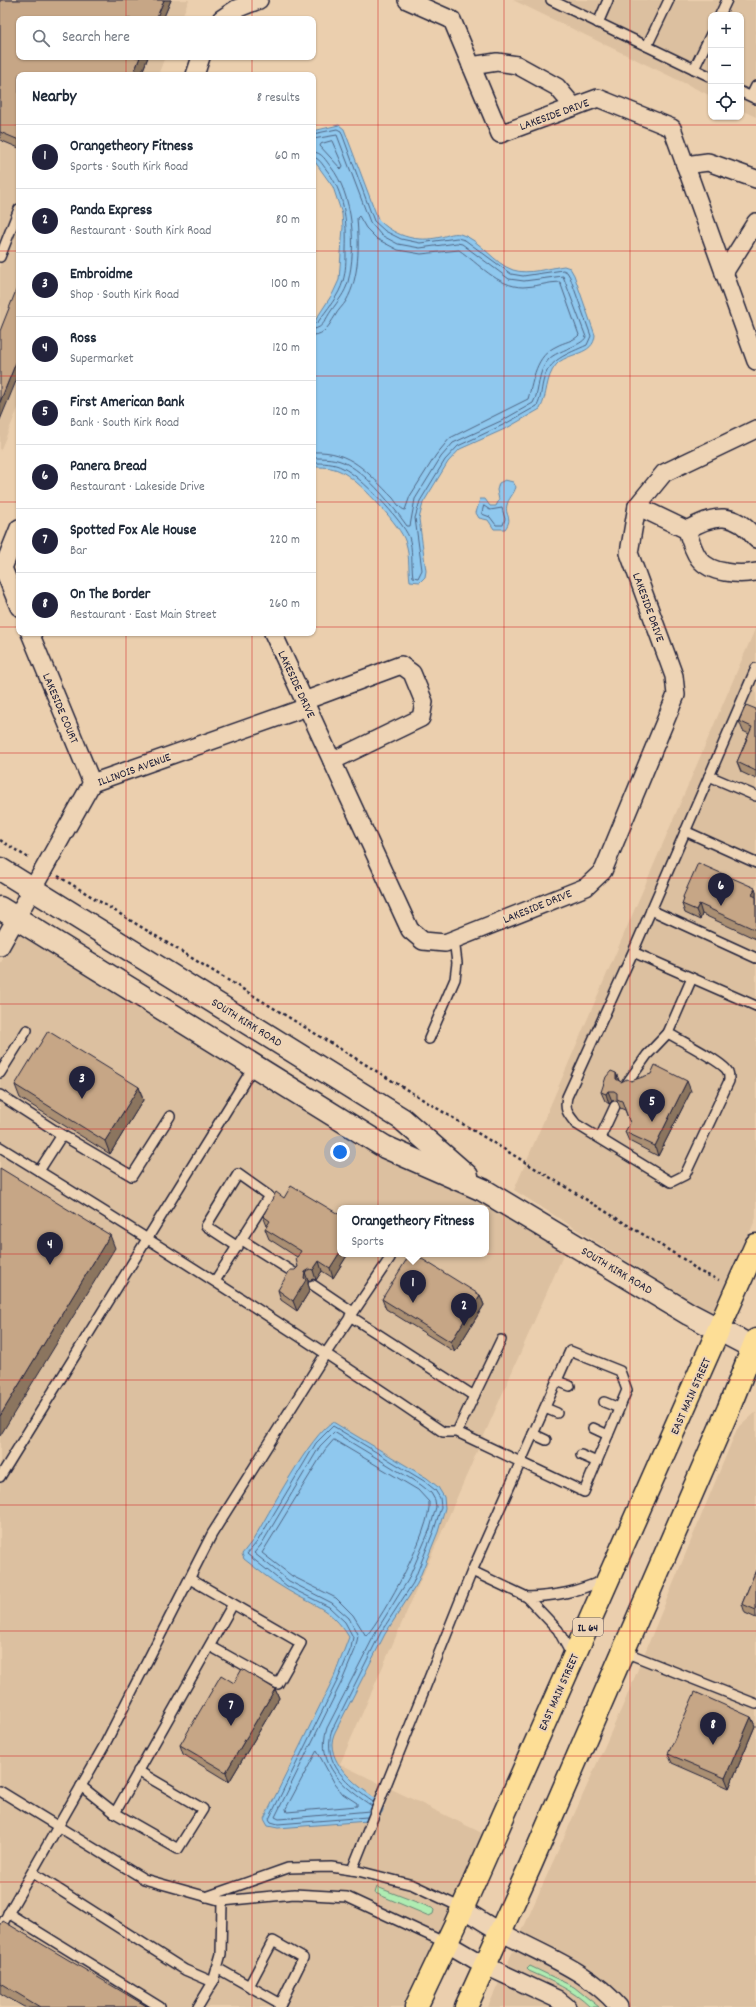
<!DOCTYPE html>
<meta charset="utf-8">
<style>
:root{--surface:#fff;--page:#f2f2f3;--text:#1f2937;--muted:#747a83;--line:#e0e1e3;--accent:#22223b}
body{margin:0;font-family:Dekko,sans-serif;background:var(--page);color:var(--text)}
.controls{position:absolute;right:12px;top:12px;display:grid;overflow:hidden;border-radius:8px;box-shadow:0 1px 3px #0004}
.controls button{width:36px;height:36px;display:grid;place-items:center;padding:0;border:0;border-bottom:1px solid var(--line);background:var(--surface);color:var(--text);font:20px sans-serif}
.you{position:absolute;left:340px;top:1152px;width:14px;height:14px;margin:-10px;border:3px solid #fff;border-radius:50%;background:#1a73e8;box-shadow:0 0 0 6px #1a73e833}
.badge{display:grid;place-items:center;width:26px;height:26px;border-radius:50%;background:var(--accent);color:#fff;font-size:13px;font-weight:700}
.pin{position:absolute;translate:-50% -33px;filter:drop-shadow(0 1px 2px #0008)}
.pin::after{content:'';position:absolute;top:21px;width:14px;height:12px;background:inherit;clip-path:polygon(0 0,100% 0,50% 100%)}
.popup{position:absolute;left:337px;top:1205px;width:152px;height:52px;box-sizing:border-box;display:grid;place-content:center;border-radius:8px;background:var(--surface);filter:drop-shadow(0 1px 3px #0005);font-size:13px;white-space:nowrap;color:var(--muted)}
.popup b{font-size:15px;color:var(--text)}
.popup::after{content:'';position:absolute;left:50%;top:100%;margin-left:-8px;border:8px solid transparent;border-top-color:var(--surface)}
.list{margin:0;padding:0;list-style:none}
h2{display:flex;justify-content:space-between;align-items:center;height:52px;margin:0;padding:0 16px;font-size:17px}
h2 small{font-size:13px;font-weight:400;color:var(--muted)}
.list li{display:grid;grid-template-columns:26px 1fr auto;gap:12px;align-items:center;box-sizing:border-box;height:64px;padding:0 16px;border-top:1px solid var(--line)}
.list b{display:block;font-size:15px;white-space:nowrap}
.list p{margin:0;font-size:13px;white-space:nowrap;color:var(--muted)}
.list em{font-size:13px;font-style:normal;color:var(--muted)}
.icon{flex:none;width:22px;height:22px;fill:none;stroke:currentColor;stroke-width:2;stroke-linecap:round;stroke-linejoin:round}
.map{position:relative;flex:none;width:756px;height:2007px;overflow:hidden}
.search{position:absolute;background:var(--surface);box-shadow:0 1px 3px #0004;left:16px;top:16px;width:300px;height:44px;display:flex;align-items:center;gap:10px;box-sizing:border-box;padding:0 14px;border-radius:8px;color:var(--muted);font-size:15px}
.panel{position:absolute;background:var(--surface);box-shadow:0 1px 3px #0004;left:16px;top:72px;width:300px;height:564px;border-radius:8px}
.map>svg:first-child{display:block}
</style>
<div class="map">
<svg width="756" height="2007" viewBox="0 0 756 2007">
<rect width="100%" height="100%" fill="#ebcfae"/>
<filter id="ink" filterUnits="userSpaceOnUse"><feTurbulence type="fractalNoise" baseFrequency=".025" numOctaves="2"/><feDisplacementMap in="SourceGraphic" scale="8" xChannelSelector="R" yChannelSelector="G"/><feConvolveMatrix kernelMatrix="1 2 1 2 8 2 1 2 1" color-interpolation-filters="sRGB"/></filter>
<g filter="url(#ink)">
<g fill="#dcc0a0" fill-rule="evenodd">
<polygon points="0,0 189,0 181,19 19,19 19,57 165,57 158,75 19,75 19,406 0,451"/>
<polygon points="513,0 756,0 756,117 741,110 741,15 711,15 711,96"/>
<polygon points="756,627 756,1218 714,1316 514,1190"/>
<path d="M19,931L565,1251L340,1764L486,1835L406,2007H0V964ZM340,1208H486V1254H340Z"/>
<polygon points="755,1413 756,1413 756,2007 488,2007 624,1703 737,1429"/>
</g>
<g fill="#afecb2" stroke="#688776">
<polygon points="377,1887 432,1908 434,1910 433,1914 429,1916 375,1893"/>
<path d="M530,1966L574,1987L599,2007H590C573,1990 551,1981 529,1971L527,1969Z"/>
</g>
<g fill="#8fc8ee" stroke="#6386a6">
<path d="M339,125L344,129L378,219C393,235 414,242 436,238C444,237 453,232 460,234C480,239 494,264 513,270C528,275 549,268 564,266L570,268L574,275L595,335C594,356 567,352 556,365C545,378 548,395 540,409L507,428L460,449L448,462L423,503L419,519L426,571L425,577L420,582L410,581C408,568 410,550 404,538C396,521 357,478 340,471C332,467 322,467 313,467V324L333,293L339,280L343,227L342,214L333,187L313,159V131Z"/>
<path d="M505,480L513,482L516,487C514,494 508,499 507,505C504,516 514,517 505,529H494L488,520L479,518L476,513L480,499H485L490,506H496L499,500L497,490L499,483Z"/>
<path d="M333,1422L427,1478L438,1487L444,1497L445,1508L438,1532L417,1584L385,1634L335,1732C334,1736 332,1740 332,1744C332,1770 365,1791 383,1804C385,1815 377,1817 368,1821L278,1828L268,1826L264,1819L334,1677L349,1637C331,1607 311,1605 284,1588C270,1580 257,1569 244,1559L242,1554L253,1540C268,1515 311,1433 333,1422Z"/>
</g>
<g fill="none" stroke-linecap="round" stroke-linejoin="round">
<g stroke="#4e6483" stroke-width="1">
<path d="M313,134L337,129L341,131L374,221L385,231L401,239L420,243L457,238L465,240L511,274L523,276L563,270L567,272L570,277L591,336L587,345C568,354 548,359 543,382C541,390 541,399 537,406L505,424L458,446L445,460L420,501L415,518L422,570L418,578L413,577C411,564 413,549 409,537C402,520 360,476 343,468C334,463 323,463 313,463"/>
<path d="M313,139L337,135L370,222L381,235L398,244L420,248L457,243L462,244L509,279L524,281L563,276L586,337C582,346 558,350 549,359C536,373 541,389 533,403L503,420L453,443L441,457L415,499L410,526H407C392,505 369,476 347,464C337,458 324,458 313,458"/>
<polygon points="332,141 343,166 341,169 320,146 321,144"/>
<path d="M313,152C322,152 326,161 331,167C353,195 357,247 348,282C345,293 338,301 331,311C326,318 323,329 313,329"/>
<path d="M313,157C319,158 322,164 326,169C345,193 347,221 346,250C346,260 346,271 343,281C339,296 327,309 318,322L313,324"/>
<path d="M313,335C325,335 329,325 335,316C338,310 343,306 346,301C360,277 359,244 357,218L359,216L366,228L377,239L398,250L421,254L459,250C478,263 498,287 523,287C535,287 548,282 560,282L579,335C574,341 564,342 557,346C535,356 534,379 528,399L450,438L436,455L410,496L405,510C400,509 396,502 393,498C368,473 351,450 313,452"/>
<polygon points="484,506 490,510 502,508 505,519 503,525 496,525 490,517 482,514"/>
<path d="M334,1440L418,1490L429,1502C432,1528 384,1616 366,1636L353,1615L336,1598L292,1576L262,1553L325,1450Z"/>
<polygon points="317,1751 335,1784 343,1794 357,1803 357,1806 287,1812 286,1809"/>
<path d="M370,1811L279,1819L275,1817L342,1681L355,1650L358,1636L349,1618L332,1603L289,1581L254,1553L261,1545L320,1446L334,1432L421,1485L431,1493L435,1500L436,1507L430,1529L408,1580L377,1630L327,1728C315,1765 345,1788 372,1806"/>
<path d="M367,1817L278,1824L271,1822L269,1819L338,1679L351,1648L353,1637L345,1622L329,1607L287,1586L247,1554L257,1542L316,1443L333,1426L424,1481L435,1490L440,1498L441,1507L434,1530L413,1583L381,1632L332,1730C321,1764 349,1785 373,1802"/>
</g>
<g stroke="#22223b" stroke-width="12">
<g id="service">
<polyline points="551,0 711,77"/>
<polyline points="720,15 727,0"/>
<polyline points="598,23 608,0"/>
<polyline points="647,46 669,0"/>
<polyline points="694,69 711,34"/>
<polyline points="741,92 756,99"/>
<polyline points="751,96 756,86"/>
<polyline points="0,257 19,209"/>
<polyline points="709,776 756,796"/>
<polyline points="685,831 756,863"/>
<polyline points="651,910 756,958"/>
<path d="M633,952L692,978L668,1033C679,1040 725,1063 728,1072C729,1074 729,1078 729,1081L685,1175L671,1182L576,1124C568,1114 564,1110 567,1097L633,952L756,668"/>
<polyline points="692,978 756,1006"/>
<polyline points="429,1039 455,979 457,963 454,939"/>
<polyline points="0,1073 27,1030"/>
<polyline points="625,1086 647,1055 668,1033"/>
<polyline points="0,1095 62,1135 132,1176 170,1116"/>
<polyline points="600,1138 615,1106"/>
<path d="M0,1147C150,1239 297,1333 443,1432H457L474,1396L350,1316"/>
<polyline points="39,1171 62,1135"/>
<polyline points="242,1240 296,1274"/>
<polyline points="215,1281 269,1196 238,1174 206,1226 238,1247"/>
<polyline points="313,1285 353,1312"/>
<polyline points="557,1381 570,1386"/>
<polyline points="474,1396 501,1340"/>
<polyline points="604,1402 619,1408"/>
<polyline points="545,1408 557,1413"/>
<polyline points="593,1428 608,1435"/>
<polyline points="457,1432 584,1492 627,1390 620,1371 570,1351 472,1571 527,1597"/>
<polyline points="533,1434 546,1440"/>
<polyline points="581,1455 597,1462"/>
<polyline points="0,1477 254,1066"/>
<polyline points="190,1579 301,1643 278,1684 210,1646"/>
<polyline points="622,1651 756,1704"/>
<path d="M572,1656L558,1630L527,1597C558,1596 576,1592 604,1580"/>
<polyline points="81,1786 115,1813 233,1604"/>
<polyline points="0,1791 144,1879 222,1901 294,1894 347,1897 446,1943"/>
<polyline points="115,1813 178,1849 203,1809 138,1771"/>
<polyline points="352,1870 472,1571"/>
<polyline points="33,1873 185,1970 213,1982"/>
<polyline points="206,1897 288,1868 331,1867 358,1871 413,1885 462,1908"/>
<polyline points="8,1913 160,2007"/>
<polyline points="0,1928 104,1746 212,1534 326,1353 390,1258"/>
<polyline points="217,1968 249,1986 273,1941 303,1958 279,2007"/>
<polyline points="249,1986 281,2004"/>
<polyline points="198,2007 213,1982 221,1954 222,1901"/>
</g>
</g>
<g stroke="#22223b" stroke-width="20">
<g id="minor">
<polyline points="407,0 452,20 500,134 598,98 672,128 756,361"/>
<polyline points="221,19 236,9 259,0"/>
<polyline points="471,66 497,62 517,65 557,87 574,107"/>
<polyline points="195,75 201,57"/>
<polyline points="685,165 708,162 756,179"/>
<polyline points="724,273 756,222"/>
<path d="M637,506L687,530C694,554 699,568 725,572C735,574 746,574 756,572"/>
<polyline points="19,528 3,568 19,607"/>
<path d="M687,530C714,514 735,511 756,539"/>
<polyline points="30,633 92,783"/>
<polyline points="273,633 410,930 423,941 445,943 586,887 603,871 676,695 674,676 629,553 637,506 664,473 756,429"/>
<polyline points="304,701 401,665 412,673 424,702 421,718 332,761"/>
<polyline points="0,947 92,783 307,707"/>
<path d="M462,1908C474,1916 486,1924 499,1931C540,1954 587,1969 619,2007"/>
<polyline points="446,1943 484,1965 557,1999 567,2007"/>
</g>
</g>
<g stroke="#22223b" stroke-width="25">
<g id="secondary">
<polyline points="0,869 402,1119 467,1176"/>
<polyline points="0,908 385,1147 483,1190 689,1314 756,1349"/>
</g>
</g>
<g stroke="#22223b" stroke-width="25">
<g id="primary">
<polyline points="416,2007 455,1925 756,1245"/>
<polyline points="466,2007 531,1864 728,1410 756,1340"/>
</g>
</g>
<g stroke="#22223b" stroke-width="2.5" stroke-dasharray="3 3" stroke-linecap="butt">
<polyline points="0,840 30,859"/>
<polyline points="58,876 688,1262 698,1271 719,1280"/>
</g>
<use href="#service" stroke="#eed4b5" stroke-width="9"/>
<use href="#minor" stroke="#eed4b5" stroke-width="17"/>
<use href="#secondary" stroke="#eed4b5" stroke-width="22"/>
<use href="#primary" stroke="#fdde96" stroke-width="22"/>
</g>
<g fill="#aa8f73" stroke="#22223b">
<polygon points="0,0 171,0 163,19 19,19 19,57 148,57 141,75 19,75 19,148 0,140"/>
<polygon points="756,709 756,779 741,772 737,762 749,734 743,731 739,721"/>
<polygon points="756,891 756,939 702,914 700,920 685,913 682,904 684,900 683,897"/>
<polygon points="616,1073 619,1081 621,1082 631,1081 691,1091 658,1156 629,1141 625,1132 630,1123 625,1110 620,1108 617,1100 612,1101 609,1104 605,1101 601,1092"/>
<polygon points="15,1085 139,1087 143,1100 110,1154 20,1098"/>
<polygon points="263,1216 340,1254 348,1254 333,1278 322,1271 316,1280 313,1279 308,1281 308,1284 310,1290 297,1311 281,1300 278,1290 298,1267 297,1257 269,1239 265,1229 267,1226"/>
<polygon points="480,1295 484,1305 455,1352 386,1309 382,1299"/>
<polygon points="756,1570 756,1618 745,1613 742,1604"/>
<polygon points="234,1683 275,1689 279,1698 229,1782 183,1754 180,1745"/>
<polygon points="751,1717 755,1726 729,1788 672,1763 668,1754"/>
<polygon points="0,1926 148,2007 24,2007 0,1993"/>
</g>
<g fill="#8b745e" stroke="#22223b">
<polygon points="164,0 171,0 163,19 156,19"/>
<polygon points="140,57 148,57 141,75 133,75"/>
<polygon points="19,355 19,374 0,420 0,402"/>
<polygon points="755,888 756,891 756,904 752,895"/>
<polygon points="699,904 702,914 700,920 696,910"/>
<polygon points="616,1073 620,1083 616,1079"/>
<polygon points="687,1081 691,1091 658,1156 655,1146"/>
<polygon points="139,1087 143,1100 110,1154 105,1141"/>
<polygon points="608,1091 612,1101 609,1104 606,1094"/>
<polygon points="110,1235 115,1248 0,1436 0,1416"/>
<polygon points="340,1252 340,1254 348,1254 333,1278 330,1268"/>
<polygon points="319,1261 322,1271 316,1280 313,1270"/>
<polygon points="305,1272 308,1281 308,1284 310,1290 297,1311 293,1301 304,1278"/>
<polygon points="480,1295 484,1305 455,1352 451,1342"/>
<polygon points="275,1689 279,1698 229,1782 226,1772"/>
<polygon points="751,1717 755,1726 729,1788 725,1778"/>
</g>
<g fill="#c6a686" stroke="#22223b">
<polygon points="0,0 164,0 156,19 19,19 19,57 140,57 133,75 19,75 19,140 0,132"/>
<polygon points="19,283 19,355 0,402 0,331"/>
<polygon points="746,705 756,709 756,771 737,762 752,727 739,721"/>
<polygon points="698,863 755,888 752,895 756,897 756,930 699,904 696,910 682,904 684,898 683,897"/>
<polygon points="48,1031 139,1087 105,1141 15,1085"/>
<polygon points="655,1065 687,1081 655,1146 625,1132 630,1123 622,1101 617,1099 617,1093 614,1091 608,1091 606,1094 601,1092 606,1077 611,1071 616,1073 616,1079 621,1082 627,1079 631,1081 651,1074"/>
<polygon points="0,1168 110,1235 0,1416"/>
<polygon points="291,1186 340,1215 340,1252 330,1268 319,1261 313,1270 310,1269 305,1272 304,1278 306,1280 293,1301 278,1290 290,1270 295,1270 298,1267 296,1259 301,1251 265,1229 270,1221 263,1216 276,1192 284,1198"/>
<polygon points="410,1254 414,1254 480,1295 451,1342 382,1299"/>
<polygon points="756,1570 756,1610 742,1604"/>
<polygon points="242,1669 275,1689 226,1772 180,1745 221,1675 234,1683"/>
<polygon points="695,1692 751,1717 725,1778 668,1754"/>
<polygon points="3,1921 148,2007 40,2007 0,1983 0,1926"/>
</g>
</g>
<path fill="none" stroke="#d62828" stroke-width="1" stroke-opacity="0.55" d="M126,0V19M252,0V19M378,0V2007M504,0V2007M630,0V2007M126,57V75M252,57V75M0,125H19M313,125H756M0,251H19M313,251H756M0,376H19M313,376H756M0,502H19M313,502H756M0,627H19M313,627H756M126,633V2007M252,633V2007M0,753H756M0,878H756M0,1004H756M0,1129H756M0,1254H756M0,1380H756M0,1505H756M0,1631H756M0,1756H756M0,1882H756"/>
<g text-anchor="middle" stroke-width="4" stroke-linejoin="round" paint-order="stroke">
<rect fill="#eed4b5" stroke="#5f5760" stroke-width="1" x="573" y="1618" width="30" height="18" rx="3"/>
<g font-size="11" font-weight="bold" fill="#22223b">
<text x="588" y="1631">IL 64</text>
</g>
<g font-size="12" fill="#22223b" stroke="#eed4b5">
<text transform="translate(554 114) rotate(-20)" y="4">LAKESIDE DRIVE</text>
<text transform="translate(649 607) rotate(70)" y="4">LAKESIDE DRIVE</text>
<text transform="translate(297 684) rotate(65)" y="4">LAKESIDE DRIVE</text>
<text transform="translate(61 708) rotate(67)" y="4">LAKESIDE COURT</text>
<text transform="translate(134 769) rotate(-20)" y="4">ILLINOIS AVENUE</text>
<text transform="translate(537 906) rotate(-22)" y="4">LAKESIDE DRIVE</text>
<text transform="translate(247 1022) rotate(32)" y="4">SOUTH KIRK ROAD</text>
<text transform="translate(617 1270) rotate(31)" y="4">SOUTH KIRK ROAD</text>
<text transform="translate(690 1396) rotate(-66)" y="4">EAST MAIN STREET</text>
<text transform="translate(558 1692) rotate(-66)" y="4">EAST MAIN STREET</text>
</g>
</g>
</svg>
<div class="controls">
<button>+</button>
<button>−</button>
<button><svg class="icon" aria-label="locate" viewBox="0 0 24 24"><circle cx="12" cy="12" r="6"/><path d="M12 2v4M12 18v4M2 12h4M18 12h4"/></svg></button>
</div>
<div class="you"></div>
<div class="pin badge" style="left:413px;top:1303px">1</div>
<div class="popup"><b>Orangetheory Fitness</b>Sports</div>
<div class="pin badge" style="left:464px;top:1326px">2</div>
<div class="pin badge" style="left:82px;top:1099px">3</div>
<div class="pin badge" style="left:50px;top:1265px">4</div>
<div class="pin badge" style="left:652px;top:1122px">5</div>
<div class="pin badge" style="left:721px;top:906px">6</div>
<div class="pin badge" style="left:231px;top:1726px">7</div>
<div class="pin badge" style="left:713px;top:1745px">8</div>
<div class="search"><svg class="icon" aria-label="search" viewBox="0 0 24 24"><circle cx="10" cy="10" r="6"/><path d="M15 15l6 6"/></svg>Search here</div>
<section class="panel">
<h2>Nearby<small>8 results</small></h2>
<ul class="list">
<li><span class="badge">1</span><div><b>Orangetheory Fitness</b><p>Sports · South Kirk Road</p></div><em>60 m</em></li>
<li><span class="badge">2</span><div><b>Panda Express</b><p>Restaurant · South Kirk Road</p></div><em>80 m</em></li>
<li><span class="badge">3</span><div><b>Embroidme</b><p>Shop · South Kirk Road</p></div><em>100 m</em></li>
<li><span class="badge">4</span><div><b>Ross</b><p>Supermarket</p></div><em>120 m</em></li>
<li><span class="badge">5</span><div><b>First American Bank</b><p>Bank · South Kirk Road</p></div><em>120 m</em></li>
<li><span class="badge">6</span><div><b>Panera Bread</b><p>Restaurant · Lakeside Drive</p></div><em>170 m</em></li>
<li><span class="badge">7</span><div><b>Spotted Fox Ale House</b><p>Bar</p></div><em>220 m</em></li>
<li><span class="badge">8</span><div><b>On The Border</b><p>Restaurant · East Main Street</p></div><em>260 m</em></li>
</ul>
</section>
</div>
